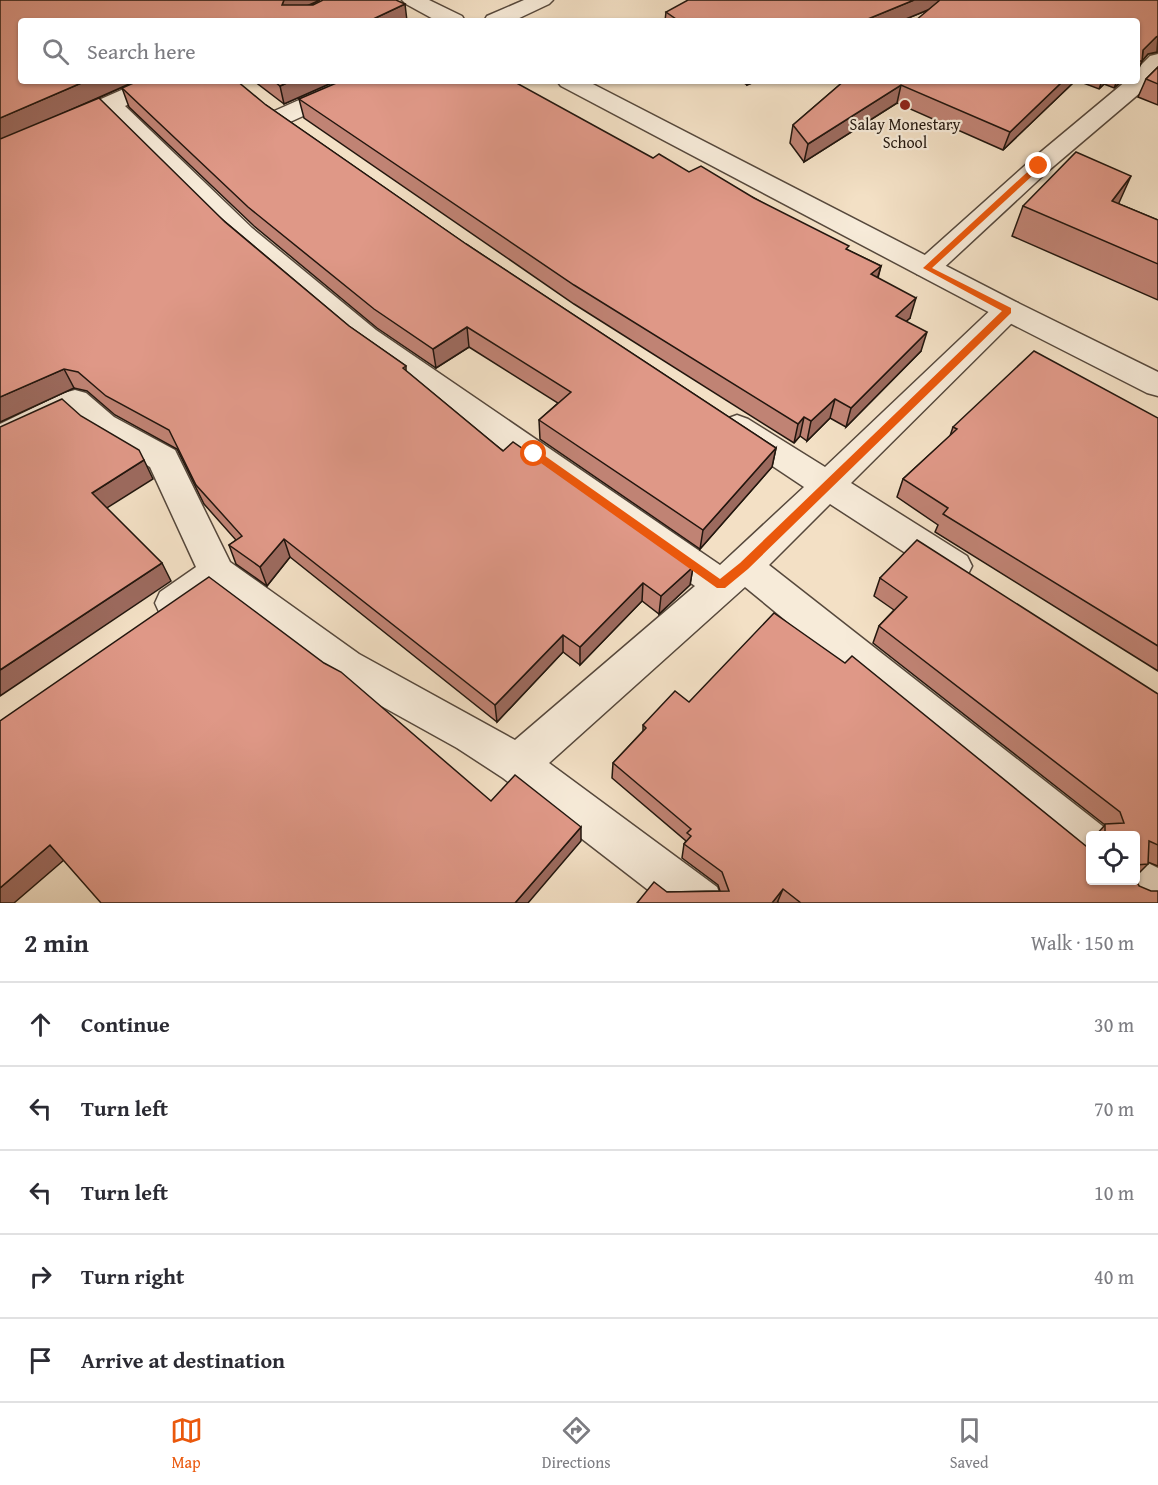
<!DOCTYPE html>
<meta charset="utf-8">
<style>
:root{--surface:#fff;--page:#f7f7f7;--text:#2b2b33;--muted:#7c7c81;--line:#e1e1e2;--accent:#ea580c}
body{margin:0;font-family:"Gentium Book Plus",serif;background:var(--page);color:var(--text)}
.controls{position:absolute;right:18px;bottom:18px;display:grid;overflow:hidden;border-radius:6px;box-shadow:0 2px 4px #0004}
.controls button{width:54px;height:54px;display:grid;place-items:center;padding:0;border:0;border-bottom:2px solid var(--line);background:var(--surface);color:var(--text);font:30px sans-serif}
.stop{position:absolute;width:18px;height:18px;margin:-14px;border:4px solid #ea580c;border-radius:50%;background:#fff}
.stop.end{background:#ea580c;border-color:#fff;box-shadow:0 2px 6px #0008}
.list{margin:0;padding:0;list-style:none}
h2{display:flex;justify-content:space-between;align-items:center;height:78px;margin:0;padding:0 24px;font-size:26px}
h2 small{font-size:20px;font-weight:400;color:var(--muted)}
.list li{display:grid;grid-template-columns:39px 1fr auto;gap:18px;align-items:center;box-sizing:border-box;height:84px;padding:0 24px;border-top:2px solid var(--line)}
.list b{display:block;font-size:22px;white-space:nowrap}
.list em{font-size:20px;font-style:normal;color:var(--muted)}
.icon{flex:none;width:33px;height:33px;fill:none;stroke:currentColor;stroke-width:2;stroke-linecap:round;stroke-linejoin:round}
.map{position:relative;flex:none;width:1158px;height:903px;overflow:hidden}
.search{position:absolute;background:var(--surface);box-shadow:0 2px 4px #0004;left:18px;right:18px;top:18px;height:66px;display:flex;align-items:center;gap:15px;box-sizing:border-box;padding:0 21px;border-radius:6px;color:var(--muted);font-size:22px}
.sheet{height:498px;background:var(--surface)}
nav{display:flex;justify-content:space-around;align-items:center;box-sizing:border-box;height:84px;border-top:2px solid var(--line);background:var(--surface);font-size:16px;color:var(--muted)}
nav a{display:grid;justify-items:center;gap:3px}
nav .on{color:var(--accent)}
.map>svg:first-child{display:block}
</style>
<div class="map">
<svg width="1158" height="903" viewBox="0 0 1158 903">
<rect width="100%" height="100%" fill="#f3e0c5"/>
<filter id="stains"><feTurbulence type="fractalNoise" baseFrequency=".00333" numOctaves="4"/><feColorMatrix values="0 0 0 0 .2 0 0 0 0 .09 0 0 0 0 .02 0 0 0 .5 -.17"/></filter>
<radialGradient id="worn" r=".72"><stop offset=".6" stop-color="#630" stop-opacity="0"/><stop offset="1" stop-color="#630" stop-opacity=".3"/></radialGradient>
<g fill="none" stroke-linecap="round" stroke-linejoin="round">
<g stroke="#56483c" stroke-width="3">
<g id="minor">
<polygon points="524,0 553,0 549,4 513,21 484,21 487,16"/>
<polygon points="1158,54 1158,74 1141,92 1048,171 937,274 927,277 917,274 913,268 917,262 1030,161 1126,81 1137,81 1137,69 1150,56"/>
<path d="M142,81H174L170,86L125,106L252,228L376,330L720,565L804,487L726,435L721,427L726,419L737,415L748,419L825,467L998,303L1008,300L1018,303L1023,310L1018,317L851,483L967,556L972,566L967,576L954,581L941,576L830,504L769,565L1105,828L1109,836H1090V864L1075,858L745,587L549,763L717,887L723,903H665L503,778L457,748L331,678L217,592C197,606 185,623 160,614L155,603L160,592L196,567L150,467L92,433L72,416L0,450V424L64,393L75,390L86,393L114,417L175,450L230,562L359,654L515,740L695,586L354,344L232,240L97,104L101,99Z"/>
<polygon points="342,81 373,81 369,86 290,122 281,124 272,122 269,117 272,112"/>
<path d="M1136,857L1158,868V903C1133,903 1125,903 1115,880H1136Z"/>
</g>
</g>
<g stroke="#56483c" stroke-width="3">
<g id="tertiary">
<polygon points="402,0 429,0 462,16 465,21 437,21 406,4"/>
<polygon points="557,81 587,81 1018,303 1158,372 1158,396 1147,393 998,317 561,86"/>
</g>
</g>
<use href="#minor" fill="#f7ebd9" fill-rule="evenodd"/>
<use href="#tertiary" fill="#f7ebd9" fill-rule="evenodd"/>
</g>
<g fill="#c08374" stroke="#22160e" stroke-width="1.5">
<polygon points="0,0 320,0 310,5 396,0 21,21 136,81 85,104 349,326 406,366 406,371 503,451 693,567 690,585 659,614 642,601 580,665 563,652 497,722 290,557 267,586 236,564 229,545 236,540 204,504 177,449 115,415 87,391 74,388 0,422"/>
<polygon points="1158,0 1158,52 1148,54 1142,61 1137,73 1137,21 928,10 901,21 665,21 666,12"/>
<polygon points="1158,67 1158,105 1138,97 1146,79"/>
<polygon points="254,81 336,81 284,104"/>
<polygon points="741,81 757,81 747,85"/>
<polygon points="844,81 1075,81 1003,150 897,103 804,162 790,143 793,125"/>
<polygon points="1078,81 1122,81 1114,88 1104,84 1099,89"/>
<polygon points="122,88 266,105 466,244 776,448 772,467 700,549 540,439 539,420 558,403 469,347 436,368 377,328 254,226 129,107"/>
<polygon points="299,99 653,158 754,198 848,250 881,266 878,278 910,318 906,321 921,351 846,427 830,418 807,441 800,436 794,443 574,304 304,118"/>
<polygon points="1119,204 1158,220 1158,300 1012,236 1023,206"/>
<polygon points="1158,418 1158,671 935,532 938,525 897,497 903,479 950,436 953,427"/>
<polygon points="880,578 1158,694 1158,866 1148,862 1148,864 1136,876 1136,836 1095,836 1105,825 873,643 879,626 894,610 874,596"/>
<polygon points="689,702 1086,846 1139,886 1158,903 779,903 778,902 777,903 637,903 667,892 720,891 718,885 682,858 684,844 686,841 612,778 613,763 643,731 643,725"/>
</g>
<g fill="#9c6a5e" stroke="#22160e" stroke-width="1.5">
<polygon points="284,0 320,0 289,14 282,5"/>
<polygon points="914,0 952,0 901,21 863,21"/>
<polygon points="405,4 407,21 369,21"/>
<polygon points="1158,36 1157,52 1148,54 1142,61 1143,50 1156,37"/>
<polygon points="86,81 136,81 0,141 0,118"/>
<polygon points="291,81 336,81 284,104 280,86"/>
<polygon points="748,81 757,81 747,85"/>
<polygon points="1063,81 1075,81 1003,150 1010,132"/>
<polygon points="1102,81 1105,81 1104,84 1099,89"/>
<polygon points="1117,81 1122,81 1114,88"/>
<polygon points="901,85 897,103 804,162 808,144"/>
<polygon points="1131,176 1118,205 1112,201"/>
<polygon points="881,266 875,286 871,274"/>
<polygon points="916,298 910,318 891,335 896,316"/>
<polygon points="467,327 469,347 436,368 433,349"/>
<polygon points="927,332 921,351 846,427 851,408"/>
<polygon points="64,369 74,388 0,422 0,397"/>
<polygon points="835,399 830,418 807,441 811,421"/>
<polygon points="804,417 800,436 794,443 798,424"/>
<polygon points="776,448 772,467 700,549 703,530"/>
<polygon points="144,460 153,479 102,511 92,493"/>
<polygon points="284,539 290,557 267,586 260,567"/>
<polygon points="162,563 171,581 0,696 0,670"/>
<polygon points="693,567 690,585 659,614 661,596"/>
<polygon points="643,583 642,601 580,665 580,647"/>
<polygon points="563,635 563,652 497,722 495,705"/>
<polygon points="581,827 581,841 528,903 515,903"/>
<polygon points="50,845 64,860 14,903 0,903 0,888"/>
<polygon points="783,889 777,903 772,903"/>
</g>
<g fill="#df9887" stroke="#22160e" stroke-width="1.5">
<polygon points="0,0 284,0 282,5 313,5 323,0 396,0 405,4 369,21 21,21 21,81 86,81 0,118"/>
<polygon points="688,0 914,0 863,21 679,21 666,12"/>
<polygon points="940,0 1158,0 1158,36 1156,37 1143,50 1142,61 1137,61 1137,21 915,21"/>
<polygon points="1158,67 1158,84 1146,79"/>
<polygon points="138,81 237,81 266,105 466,244 776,448 703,530 539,420 571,392 467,327 433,349 374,309 248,207 122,88"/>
<polygon points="274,81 291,81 280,86"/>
<polygon points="341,81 513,81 653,158 659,154 689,172 701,166 754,198 849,246 846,249 881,266 871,274 916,298 896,316 927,332 851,408 835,399 811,421 804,417 798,424 574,285 299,99"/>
<polygon points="844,81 1063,81 1010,132 901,85 808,144 793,125"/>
<polygon points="99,98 225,222 349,326 406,366 403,368 503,451 513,442 693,567 661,596 643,583 580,647 563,635 495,705 284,539 260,567 229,545 242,536 196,485 169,430 106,396 78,372 64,369 0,397 0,139"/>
<polygon points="1076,152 1131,176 1112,201 1158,220 1158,264 1023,206"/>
<polygon points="1034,351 1158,418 1158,646 943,514 948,508 903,479 957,429 953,427"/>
<polygon points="62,399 81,416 139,450 144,460 92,493 162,563 0,670 0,427"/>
<polygon points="917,540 1158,694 1158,845 1149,841 1148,864 1136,865 1136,836 1105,836 1105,824 1124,823 1120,812 879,626 907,597 880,578"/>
<polygon points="209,577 324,663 341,672 491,801 515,775 581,827 515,903 101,903 50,845 0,888 0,721"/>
<polygon points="774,613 845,663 852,656 1086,846 1090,847 1090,880 1136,880 1136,879 1139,886 1151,891 1158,891 1158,903 801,903 783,889 772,903 637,903 654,882 667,892 729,891 722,872 684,844 691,836 687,833 691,829 613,763 646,728 643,725 675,691 689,702"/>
</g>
<polygon fill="#ea580c" points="1036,164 1043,166 932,268 1011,308 1011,313 748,569 725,588 717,588 531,456 531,451 538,451 720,579 740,563 1002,311 923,268"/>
<circle fill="#8f2418" stroke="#f7ebd9" stroke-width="2" cx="905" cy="105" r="6"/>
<g text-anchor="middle" stroke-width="4.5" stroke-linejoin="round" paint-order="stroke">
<g font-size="16" fill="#22160e" stroke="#f7ebd9">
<text x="905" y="130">Salay Monestary<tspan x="905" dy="18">School</tspan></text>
</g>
</g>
<rect width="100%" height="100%" filter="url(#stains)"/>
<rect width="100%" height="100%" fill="url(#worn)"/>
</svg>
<div class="controls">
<button><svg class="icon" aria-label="locate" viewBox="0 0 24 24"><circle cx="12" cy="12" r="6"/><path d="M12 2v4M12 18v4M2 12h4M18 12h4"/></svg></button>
</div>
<div class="stop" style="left:534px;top:454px"></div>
<div class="stop end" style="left:1039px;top:166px"></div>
<div class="search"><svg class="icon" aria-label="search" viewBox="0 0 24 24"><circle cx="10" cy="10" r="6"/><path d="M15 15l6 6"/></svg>Search here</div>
</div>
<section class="sheet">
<h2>2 min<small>Walk · 150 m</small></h2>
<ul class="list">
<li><svg class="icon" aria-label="ahead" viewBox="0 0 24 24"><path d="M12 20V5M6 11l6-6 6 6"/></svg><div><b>Continue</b></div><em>30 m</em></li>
<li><svg class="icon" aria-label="left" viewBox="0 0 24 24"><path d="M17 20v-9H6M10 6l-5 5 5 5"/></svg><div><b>Turn left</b></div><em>70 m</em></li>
<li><svg class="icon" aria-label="left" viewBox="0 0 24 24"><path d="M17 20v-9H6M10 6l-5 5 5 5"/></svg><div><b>Turn left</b></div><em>10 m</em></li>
<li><svg class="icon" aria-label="right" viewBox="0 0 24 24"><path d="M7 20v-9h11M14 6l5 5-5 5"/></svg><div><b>Turn right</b></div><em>40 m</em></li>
<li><svg class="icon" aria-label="arrive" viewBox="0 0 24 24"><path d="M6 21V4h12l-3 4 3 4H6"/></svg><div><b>Arrive at destination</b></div></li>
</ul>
</section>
<nav>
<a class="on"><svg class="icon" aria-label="map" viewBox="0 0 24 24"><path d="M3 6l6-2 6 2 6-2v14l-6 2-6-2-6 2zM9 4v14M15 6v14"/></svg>Map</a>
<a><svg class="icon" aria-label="directions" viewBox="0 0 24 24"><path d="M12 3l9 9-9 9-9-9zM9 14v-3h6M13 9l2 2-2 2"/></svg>Directions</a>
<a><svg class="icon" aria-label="saved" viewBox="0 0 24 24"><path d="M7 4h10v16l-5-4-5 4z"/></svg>Saved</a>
</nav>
